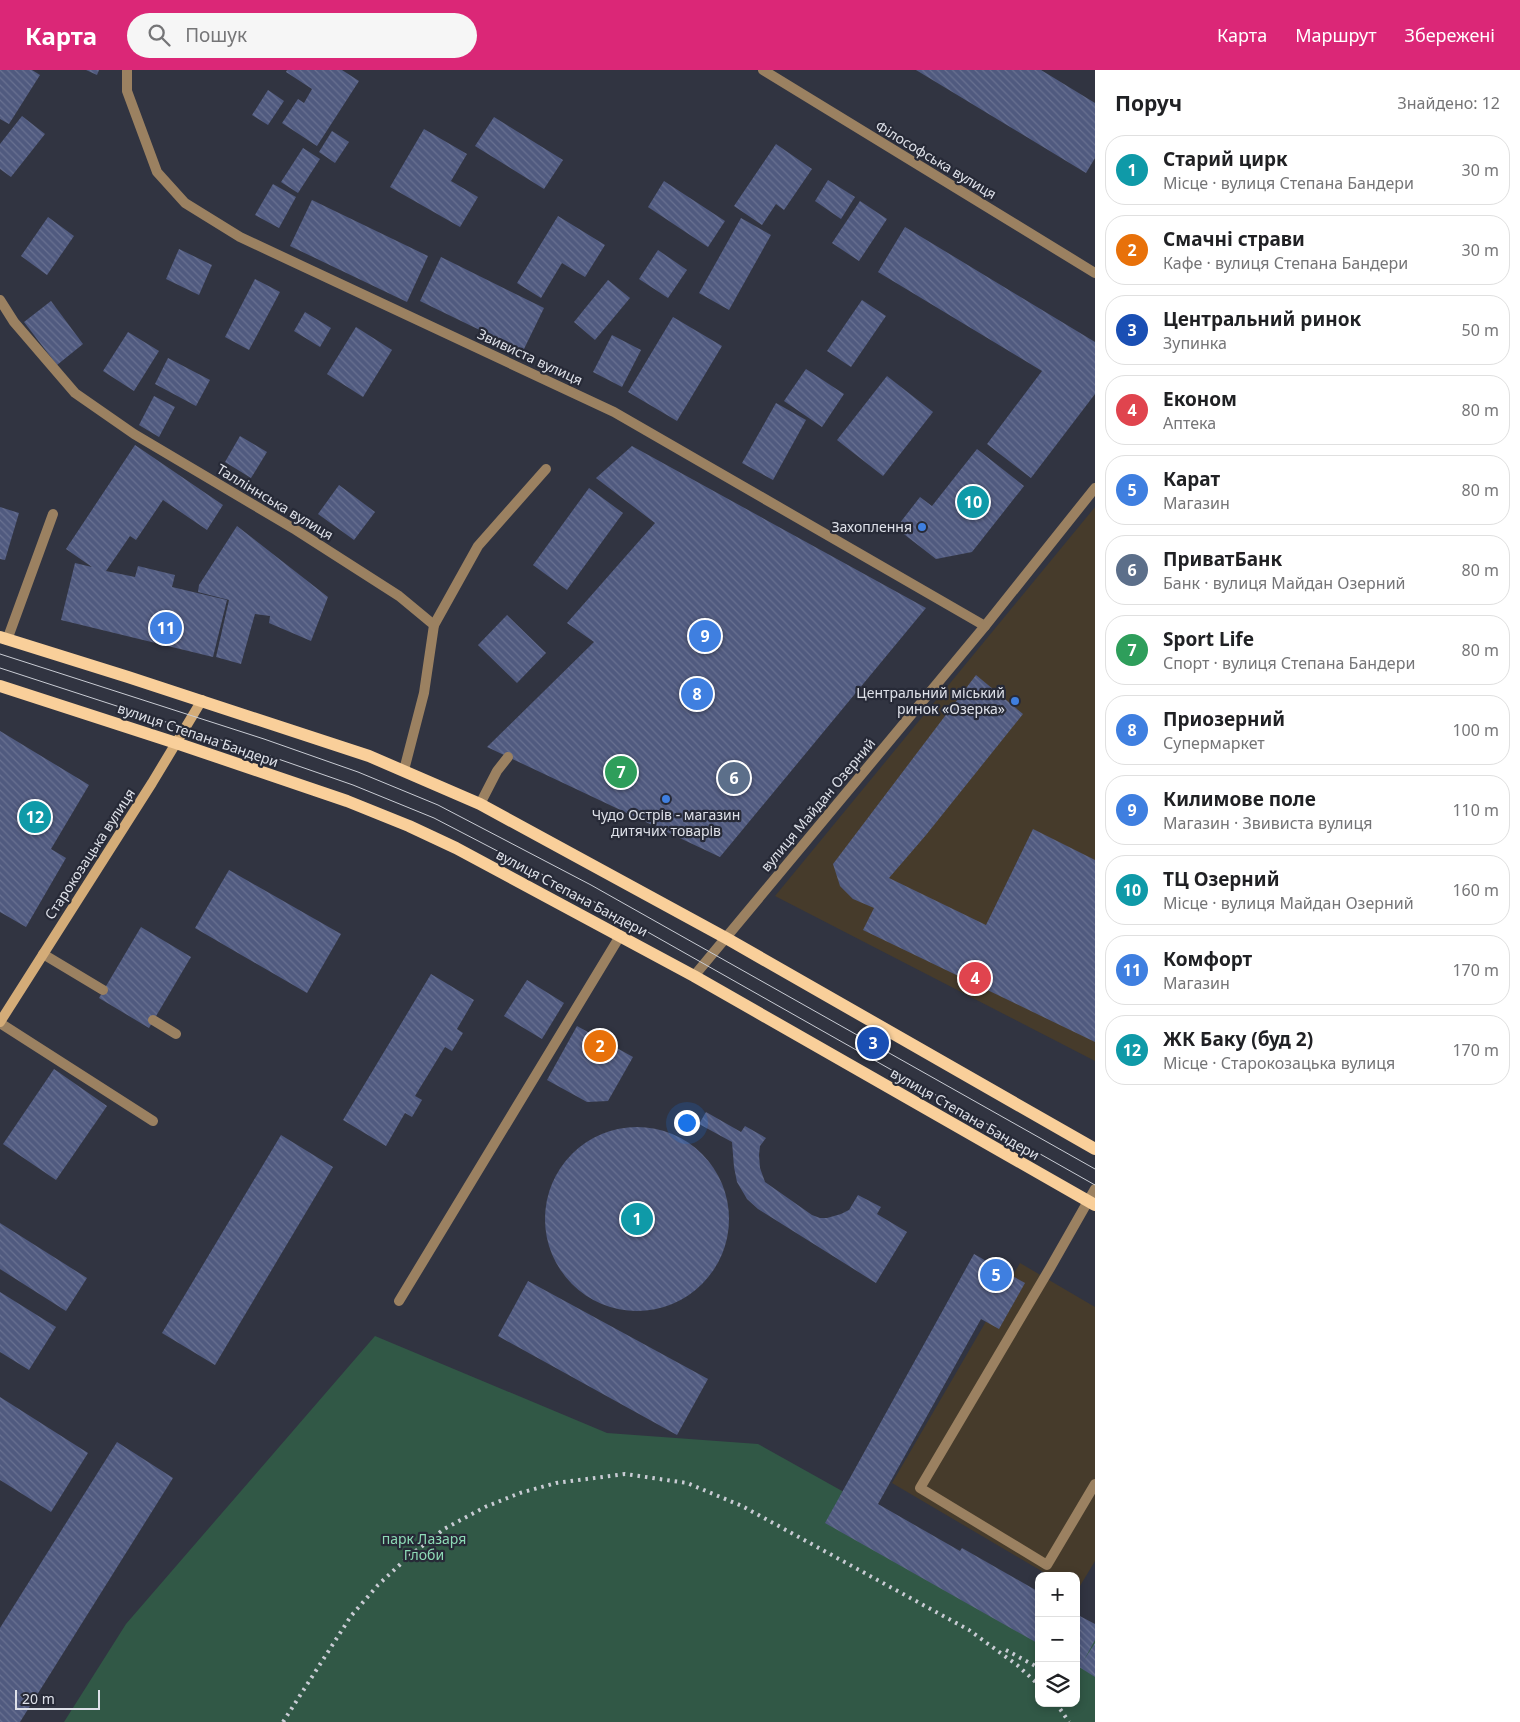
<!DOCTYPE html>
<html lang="uk">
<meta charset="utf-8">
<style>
:root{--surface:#fff;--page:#f6f6f6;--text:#202124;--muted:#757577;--line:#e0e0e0;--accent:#db2777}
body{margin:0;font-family:"Noto Sans",sans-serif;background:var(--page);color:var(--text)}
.controls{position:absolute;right:15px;bottom:15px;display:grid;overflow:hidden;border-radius:10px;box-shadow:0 2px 8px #0003}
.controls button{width:45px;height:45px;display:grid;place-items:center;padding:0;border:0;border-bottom:1px solid var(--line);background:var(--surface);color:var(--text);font:25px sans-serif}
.scale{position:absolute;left:15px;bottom:12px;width:85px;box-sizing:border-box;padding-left:5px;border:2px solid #dee1e9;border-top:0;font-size:14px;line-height:18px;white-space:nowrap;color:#dee1e9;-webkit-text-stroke:4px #272a37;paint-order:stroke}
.you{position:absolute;left:686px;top:1052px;width:18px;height:18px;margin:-12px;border:4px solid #fff;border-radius:50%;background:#1a73e8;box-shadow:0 0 0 8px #1a73e833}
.badge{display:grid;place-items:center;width:32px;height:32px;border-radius:50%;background:var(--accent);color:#fff;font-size:16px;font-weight:700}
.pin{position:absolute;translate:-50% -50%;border:2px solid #fff;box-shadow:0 1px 5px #0006}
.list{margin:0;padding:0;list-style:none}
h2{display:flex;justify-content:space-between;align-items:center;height:65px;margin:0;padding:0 20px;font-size:21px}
h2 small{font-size:16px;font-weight:400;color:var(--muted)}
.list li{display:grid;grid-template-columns:32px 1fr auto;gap:15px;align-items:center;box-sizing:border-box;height:70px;margin:0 10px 10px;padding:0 10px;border:1px solid var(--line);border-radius:20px}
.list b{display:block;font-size:19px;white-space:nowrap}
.list p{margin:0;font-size:16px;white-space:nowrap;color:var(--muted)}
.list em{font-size:16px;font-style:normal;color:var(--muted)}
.icon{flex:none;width:28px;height:28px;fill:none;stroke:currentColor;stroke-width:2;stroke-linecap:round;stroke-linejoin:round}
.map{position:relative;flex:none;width:1095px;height:1652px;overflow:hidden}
header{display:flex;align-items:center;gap:30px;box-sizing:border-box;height:70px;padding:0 25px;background:var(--accent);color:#fff}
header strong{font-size:24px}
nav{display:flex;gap:28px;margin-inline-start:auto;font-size:18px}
.search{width:350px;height:45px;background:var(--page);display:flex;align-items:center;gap:12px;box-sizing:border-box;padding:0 18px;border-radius:28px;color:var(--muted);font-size:19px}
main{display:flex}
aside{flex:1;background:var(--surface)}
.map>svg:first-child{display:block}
</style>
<header>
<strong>Карта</strong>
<div class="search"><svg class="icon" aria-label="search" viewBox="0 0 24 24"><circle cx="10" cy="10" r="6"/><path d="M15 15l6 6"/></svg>Пошук</div>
<nav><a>Карта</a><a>Маршрут</a><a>Збережені</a></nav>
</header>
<main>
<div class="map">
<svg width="1095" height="1652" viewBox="0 0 1095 1652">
<defs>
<pattern id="building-back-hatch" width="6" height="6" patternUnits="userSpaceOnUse" patternTransform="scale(1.25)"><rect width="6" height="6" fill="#505a7f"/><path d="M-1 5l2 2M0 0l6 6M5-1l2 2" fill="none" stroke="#697191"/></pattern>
</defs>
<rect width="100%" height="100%" fill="#313441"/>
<g fill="#463b2b">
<polygon points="1095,437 1095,991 775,826"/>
<polygon points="1020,1193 1095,1237 1095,1491 1077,1521 1076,1506 1050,1506 892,1413"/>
</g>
<polygon fill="#315846" points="375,1266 607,1363 758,1374 1039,1531 1039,1633 1076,1633 1076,1552 1095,1566 1095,1652 64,1652 126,1554"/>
<g fill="url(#building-back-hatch)">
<polygon points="0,0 32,0 40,5 9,54 0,49"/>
<polygon points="86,0 99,0 97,5"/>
<polygon points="287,0 342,0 359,11 317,76 282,53 298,29 304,33 312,19 286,2"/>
<polygon points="916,0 1041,0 1095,33 1095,88 1086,103"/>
<polygon points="268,20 284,31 268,55 252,45"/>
<polygon points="22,46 45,64 11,107 0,99 0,74"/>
<polygon points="494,47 563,90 544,119 475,76"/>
<polygon points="424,59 467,84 451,111 478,127 460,157 390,117"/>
<polygon points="332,61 349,72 335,93 319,82"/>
<polygon points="776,74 812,99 784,140 776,134 762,155 734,136"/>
<polygon points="303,78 320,89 298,123 281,112"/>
<polygon points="828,110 855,127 841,149 815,131"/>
<polygon points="664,111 725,151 708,177 648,137"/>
<polygon points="273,114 296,127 279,158 255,145"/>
<polygon points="312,130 428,186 407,232 290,176"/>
<polygon points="860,131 887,149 859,191 832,173"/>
<polygon points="558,146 605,175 585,207 562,193 541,228 517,213"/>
<polygon points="48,147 74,166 47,205 21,186"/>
<polygon points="741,148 771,165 729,240 699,223"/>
<polygon points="905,157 1095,272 1095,324 1031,408 987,374 1042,301 878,202"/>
<polygon points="179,179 212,195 199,225 166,209"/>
<polygon points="658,180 687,200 668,228 639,209"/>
<polygon points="441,187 544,238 523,281 420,231"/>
<polygon points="255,209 280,222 249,280 225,267"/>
<polygon points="608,210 630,228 595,270 574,252"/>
<polygon points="862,230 886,246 851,297 827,281"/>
<polygon points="51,231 83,274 57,295 24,252"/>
<polygon points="305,242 331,258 320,277 294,261"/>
<polygon points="673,247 722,276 677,351 628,322"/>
<polygon points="356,257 392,280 363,327 327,304"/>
<polygon points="128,262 159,281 134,321 103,301"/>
<polygon points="612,265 641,280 622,317 593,302"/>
<polygon points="168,288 210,310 196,336 155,314"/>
<polygon points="806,299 844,324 822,357 784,331"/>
<polygon points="887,306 933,342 883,406 837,370"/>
<polygon points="154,326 175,337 159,367 139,355"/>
<polygon points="776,333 806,350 773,410 742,393"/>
<polygon points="240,366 267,382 251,408 225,392"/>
<polygon points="135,375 223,435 207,460 163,430 136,470 130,466 106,501 135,507 138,496 175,505 172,517 227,530 213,587 61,550 75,493 92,497 66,479"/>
<polygon points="632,376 926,538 720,787 487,677 594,572 567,553 655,453 596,408"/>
<polygon points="977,379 1024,416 972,482 936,489 896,458 920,427 932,436"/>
<polygon points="339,415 375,442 354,470 318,444"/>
<polygon points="589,418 623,443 567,520 533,495"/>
<polygon points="0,437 19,443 5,490 0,489"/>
<polygon points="237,456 328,527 311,571 269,553 270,546 255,544 241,594 216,587 229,530 198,522 199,515"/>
<polygon points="507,545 546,583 517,613 478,575"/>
<polygon points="976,605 1023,644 926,765 889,808 986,855 1033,759 1095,790 1095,972 863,860 874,838 853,829 840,816 833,794"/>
<polygon points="0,661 89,715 51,779 66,788 26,857 0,842"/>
<polygon points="229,800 341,864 307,923 195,858"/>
<polygon points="141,857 191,887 149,958 99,928"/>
<polygon points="431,904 474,930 457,959 463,963 452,981 445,977 415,1026 422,1030 412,1047 405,1043 386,1076 343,1050"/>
<polygon points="527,910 564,933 542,969 504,946"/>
<polygon points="577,956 633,987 608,1031 587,1032 547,1010"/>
<polygon points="54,999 107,1036 56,1110 3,1074"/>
<polygon points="706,1042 741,1062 745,1056 766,1068 760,1076 759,1085 760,1098 765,1112 812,1145 820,1148 827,1148 841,1144 849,1140 858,1125 881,1137 877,1144 907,1162 876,1213 758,1139 747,1129 737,1112 734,1097 732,1072 699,1054"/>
<circle cx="637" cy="1149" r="92"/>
<polygon points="281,1065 333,1097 215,1295 162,1263"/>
<polygon points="0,1153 87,1208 66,1241 0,1199"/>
<polygon points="974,1184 1025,1213 999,1259 981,1249 878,1434 960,1481 962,1478 1039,1522 1039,1574 825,1453"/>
<polygon points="528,1211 708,1309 677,1365 498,1266"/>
<polygon points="0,1222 56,1257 29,1300 0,1282"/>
<polygon points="0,1327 88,1383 51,1442 0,1410"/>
<polygon points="117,1372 173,1408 20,1652 0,1652 0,1558"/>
<polygon points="1076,1544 1095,1554 1095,1570 1084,1590 1095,1573 1095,1607 1076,1595"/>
</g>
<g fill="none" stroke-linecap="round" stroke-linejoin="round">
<g stroke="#9b8161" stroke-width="10">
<polyline points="434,555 478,476 546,399"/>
<polyline points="7,570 53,444"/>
<polyline points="480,734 497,701 508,687"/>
<polyline points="43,884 103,920"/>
<polyline points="153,950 176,964"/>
<polyline points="0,953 153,1051"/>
<polyline points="1095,1119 1050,1198 920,1418 1047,1495 1095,1414"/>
<polyline points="399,1231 620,866"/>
</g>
<g stroke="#9b8161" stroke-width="10">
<polyline points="127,0 127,21 157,102 185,133 240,167 614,342 985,556"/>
<polyline points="763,0 1095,203"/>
<polyline points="0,230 14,252 75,323 134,364 296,460 399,526 434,555 424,623 404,700"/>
<polyline points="694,906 985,556 1095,418"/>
</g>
<polyline stroke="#d4ac78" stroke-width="10" points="0,952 152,713 202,630"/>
<g stroke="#f9cf9a" stroke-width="12">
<polyline points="0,567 128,607 369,686 480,734 726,868 1095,1079"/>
<polyline points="0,616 176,673 347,731 409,756 456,778 694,906 1095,1135"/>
</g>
<g stroke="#c9ccd4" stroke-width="1">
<polyline points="0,584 264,669 358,702 438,735 591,815 1095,1099"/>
<polyline points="0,598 261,683 353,715 434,748 584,826 1095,1115"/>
</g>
<g stroke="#c9ccd4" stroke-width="4" stroke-dasharray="2.5 5" stroke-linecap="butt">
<polyline points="1006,1580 1039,1598"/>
<polyline points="1076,1626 1077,1626"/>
<polyline points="1056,1633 1069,1652"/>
<polyline points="283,1652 351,1546 378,1515 408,1487 444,1459 485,1437 520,1423 556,1413 625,1404 687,1413 742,1436 969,1560 1017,1595 1039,1615"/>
</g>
</g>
<g fill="#3f7fe0" stroke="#272a37" stroke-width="2">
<circle cx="922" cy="457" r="5"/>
<circle cx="1015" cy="631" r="5"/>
<circle cx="666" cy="729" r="5"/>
</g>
<g text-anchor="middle" stroke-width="4.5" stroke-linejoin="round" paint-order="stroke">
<g font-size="14" fill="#dee1e9" stroke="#272a37">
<text transform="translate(936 90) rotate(31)" y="5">Філософська вулиця</text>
<text transform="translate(530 287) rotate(25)" y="5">Звивиста вулиця</text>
<text transform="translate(275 432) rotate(31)" y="5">Талліннська вулиця</text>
<text transform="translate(198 665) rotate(19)" y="5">вулиця Степана Бандери</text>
<text transform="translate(818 735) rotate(-50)" y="5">вулиця Майдан Озерний</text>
<text transform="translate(90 784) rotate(-57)" y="5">Старокозацька вулиця</text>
<text transform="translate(572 823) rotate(28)" y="5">вулиця Степана Бандери</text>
<text transform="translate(965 1044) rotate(30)" y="5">вулиця Степана Бандери</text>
</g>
<g font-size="14" fill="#dee1e9" stroke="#272a37" text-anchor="end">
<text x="912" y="462">Захоплення</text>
<text x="1005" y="628">Центральний міський<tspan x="1005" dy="16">ринок «Озерка»</tspan></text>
<text x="666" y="750" text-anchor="middle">Чудо Острів - магазин<tspan x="666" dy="16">дитячих товарів</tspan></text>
</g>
<g font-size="14" fill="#8ddab6" stroke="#272a37">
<text x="424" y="1474">парк Лазаря<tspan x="424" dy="16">Глоби</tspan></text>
</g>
</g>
</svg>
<div class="controls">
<button>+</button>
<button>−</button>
<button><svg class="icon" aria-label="layers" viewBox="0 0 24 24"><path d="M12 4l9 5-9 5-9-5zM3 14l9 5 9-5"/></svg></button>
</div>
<div class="scale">20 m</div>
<div class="you"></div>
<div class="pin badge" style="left:637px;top:1149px;background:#0f9aa8">1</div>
<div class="pin badge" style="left:600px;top:976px;background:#e8710a">2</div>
<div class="pin badge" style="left:873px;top:973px;background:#1a4fb4">3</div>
<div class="pin badge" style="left:975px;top:908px;background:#e0444e">4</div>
<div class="pin badge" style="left:996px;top:1205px;background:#3f7fe0">5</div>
<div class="pin badge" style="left:734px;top:708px;background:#5c6f8a">6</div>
<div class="pin badge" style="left:621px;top:702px;background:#2e9e5b">7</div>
<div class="pin badge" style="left:697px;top:624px;background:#3f7fe0">8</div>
<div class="pin badge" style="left:705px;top:566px;background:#3f7fe0">9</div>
<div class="pin badge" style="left:973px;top:432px;background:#0f9aa8">10</div>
<div class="pin badge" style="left:166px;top:558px;background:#3f7fe0">11</div>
<div class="pin badge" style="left:35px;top:747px;background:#0f9aa8">12</div>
</div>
<aside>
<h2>Поруч<small>Знайдено: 12</small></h2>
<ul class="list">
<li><span class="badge" style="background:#0f9aa8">1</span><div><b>Старий цирк</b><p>Місце · вулиця Степана Бандери</p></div><em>30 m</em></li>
<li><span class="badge" style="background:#e8710a">2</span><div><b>Смачні страви</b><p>Кафе · вулиця Степана Бандери</p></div><em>30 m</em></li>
<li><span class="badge" style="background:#1a4fb4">3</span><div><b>Центральний ринок</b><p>Зупинка</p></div><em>50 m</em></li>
<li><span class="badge" style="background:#e0444e">4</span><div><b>Економ</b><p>Аптека</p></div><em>80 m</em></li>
<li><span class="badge" style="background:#3f7fe0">5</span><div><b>Карат</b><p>Магазин</p></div><em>80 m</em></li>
<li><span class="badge" style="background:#5c6f8a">6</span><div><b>ПриватБанк</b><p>Банк · вулиця Майдан Озерний</p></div><em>80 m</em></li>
<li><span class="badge" style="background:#2e9e5b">7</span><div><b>Sport Life</b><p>Спорт · вулиця Степана Бандери</p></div><em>80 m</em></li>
<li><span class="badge" style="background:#3f7fe0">8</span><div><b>Приозерний</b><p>Супермаркет</p></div><em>100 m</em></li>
<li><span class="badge" style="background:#3f7fe0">9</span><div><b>Килимове поле</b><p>Магазин · Звивиста вулиця</p></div><em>110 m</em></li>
<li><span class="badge" style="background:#0f9aa8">10</span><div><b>ТЦ Озерний</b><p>Місце · вулиця Майдан Озерний</p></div><em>160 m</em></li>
<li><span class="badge" style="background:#3f7fe0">11</span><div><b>Комфорт</b><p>Магазин</p></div><em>170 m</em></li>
<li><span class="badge" style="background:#0f9aa8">12</span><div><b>ЖК Баку (буд 2)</b><p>Місце · Старокозацька вулиця</p></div><em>170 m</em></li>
</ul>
</aside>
</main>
